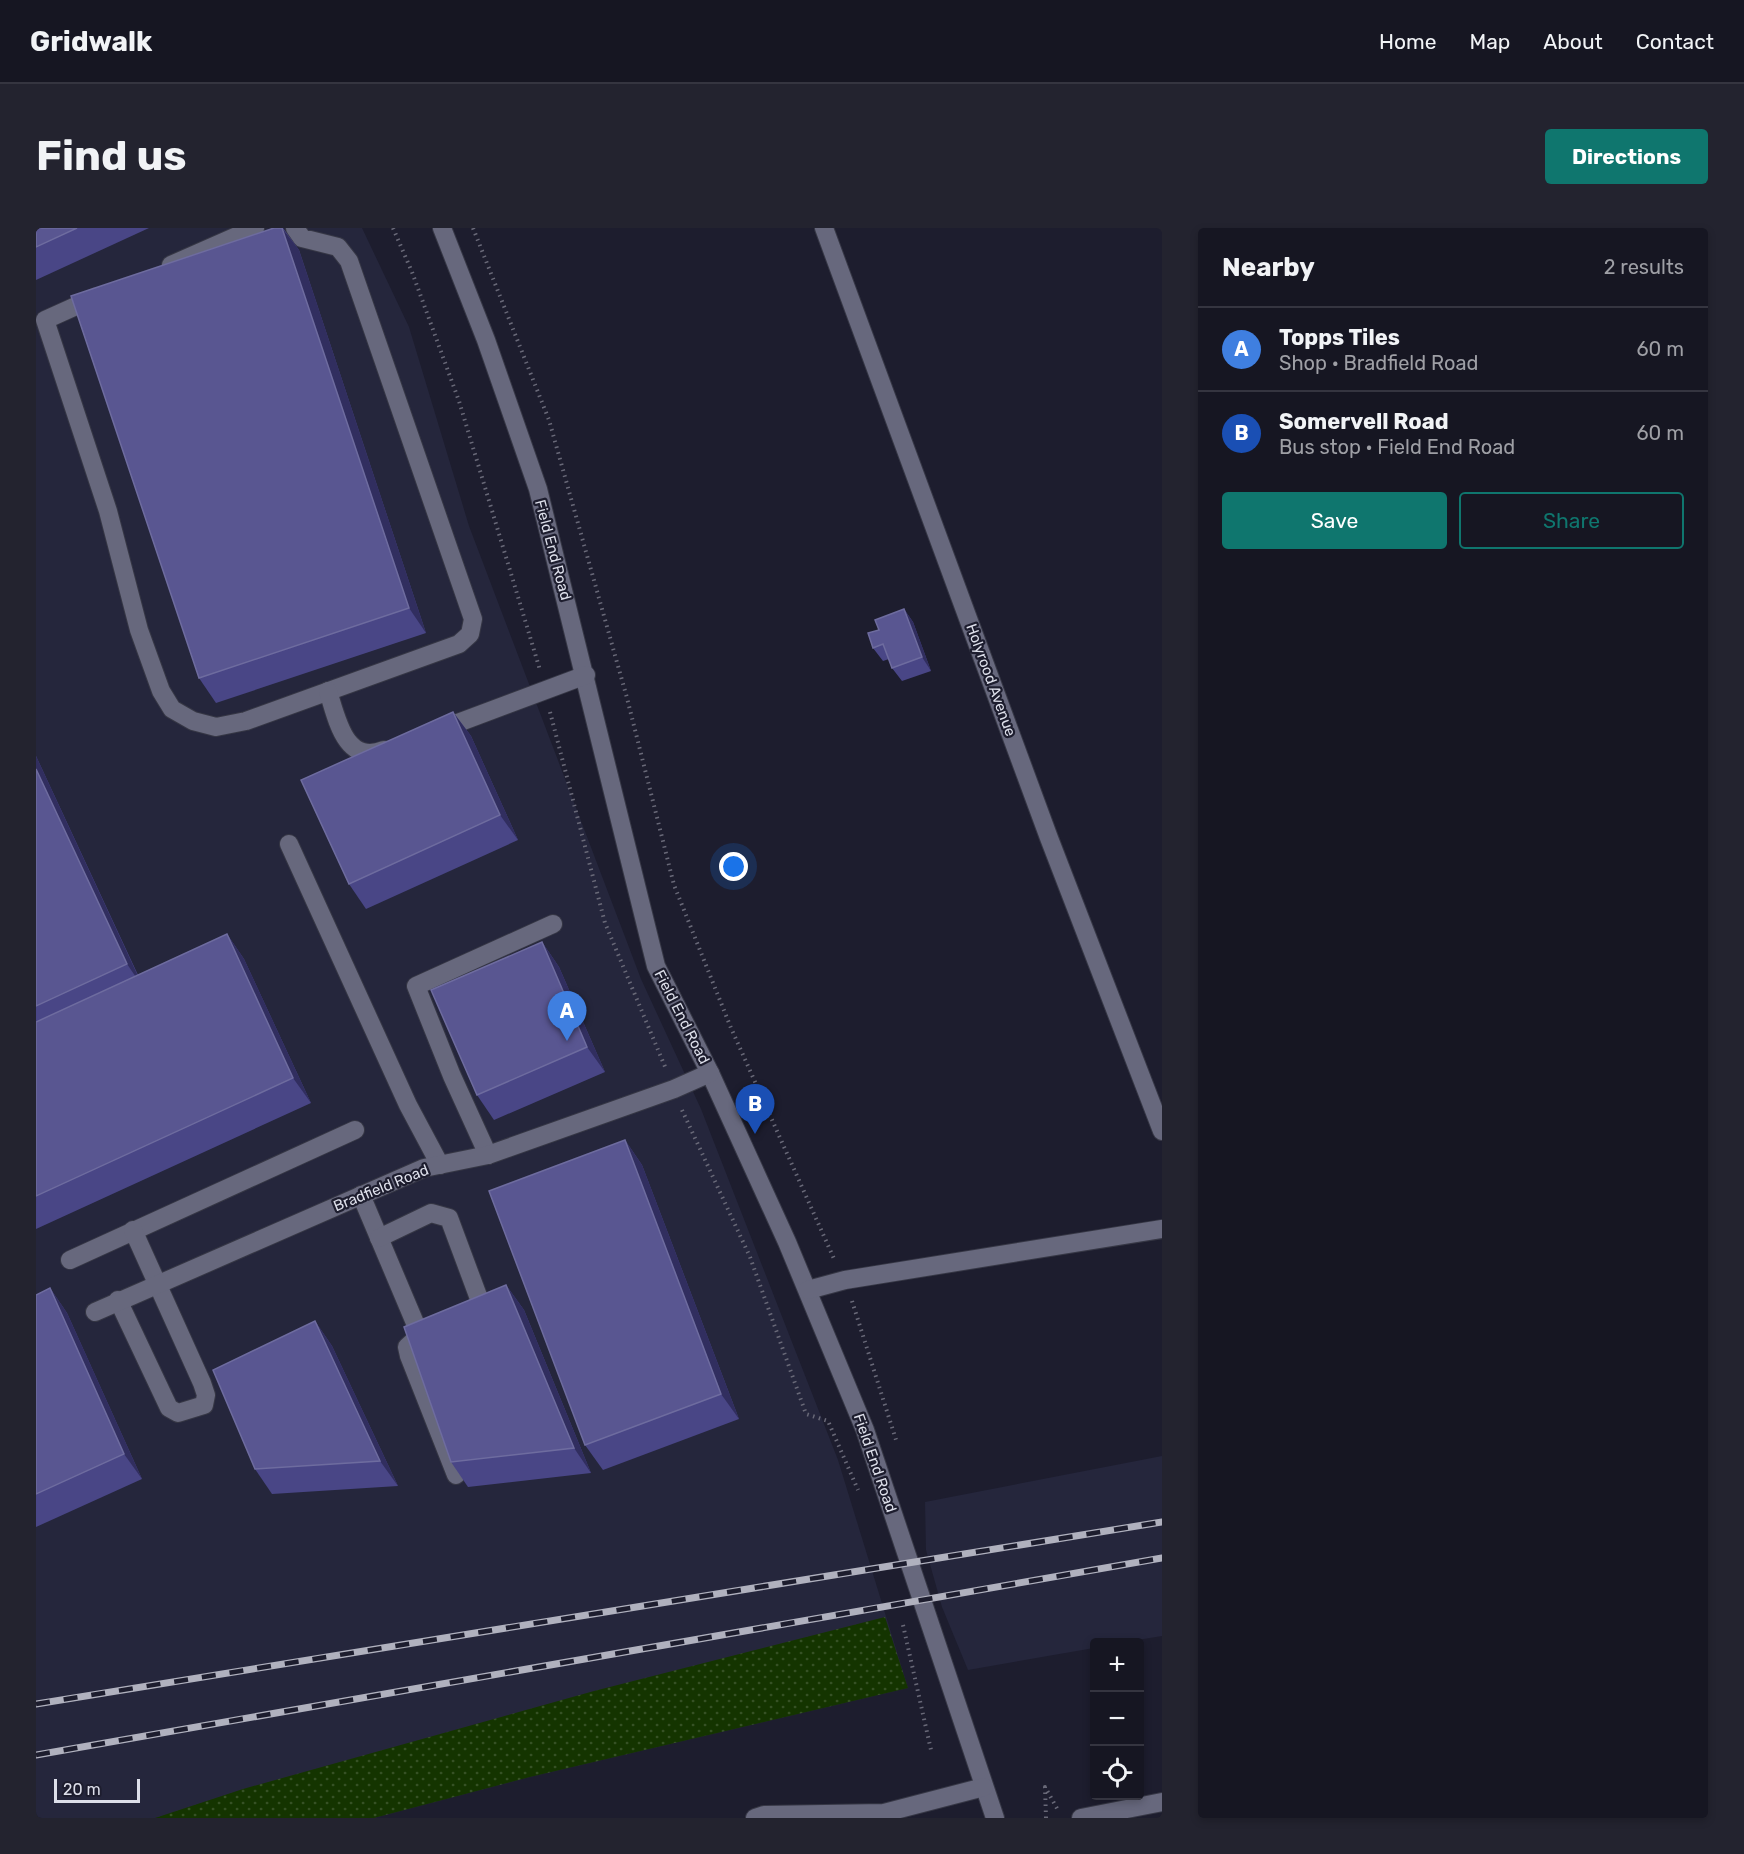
<!DOCTYPE html>
<meta charset="utf-8">
<style>
:root{--surface:#161622;--page:#23232f;--text:#f1f3f6;--muted:#9e9fa5;--line:#353540;--accent:#0f766e}
body{margin:0;font-family:Rubik,sans-serif;background:var(--page);color:var(--text)}
.controls{position:absolute;right:18px;bottom:18px;display:grid;overflow:hidden;border-radius:6px;box-shadow:0 3px 9px #0003}
.controls button{width:54px;height:54px;display:grid;place-items:center;padding:0;border:0;border-bottom:2px solid var(--line);background:var(--surface);color:var(--text);font:30px sans-serif}
.scale{position:absolute;left:18px;bottom:15px;width:86px;box-sizing:border-box;padding-left:6px;border:3px solid #dddfea;border-top:0;font-size:16px;line-height:21px;white-space:nowrap;color:#dddfea;-webkit-text-stroke:4px #1d1d2e;paint-order:stroke}
.you{position:absolute;left:698px;top:639px;width:21px;height:21px;margin:-15px;border:4px solid #fff;border-radius:50%;background:#1a73e8;box-shadow:0 0 0 9px #1a73e833}
.badge{display:grid;place-items:center;width:39px;height:39px;border-radius:50%;background:var(--accent);color:#fff;font-size:20px;font-weight:700}
.pin{position:absolute;translate:-50% -50px;filter:drop-shadow(0 2px 3px #0008)}
.pin::after{content:'';position:absolute;top:32px;width:21px;height:18px;background:inherit;clip-path:polygon(0 0,100% 0,50% 100%)}
.list{margin:0;padding:0;list-style:none}
h2{display:flex;justify-content:space-between;align-items:center;height:78px;margin:0;padding:0 24px;font-size:26px}
h2 small{font-size:20px;font-weight:400;color:var(--muted)}
.list li{display:grid;grid-template-columns:39px 1fr auto;gap:18px;align-items:center;box-sizing:border-box;height:84px;padding:0 24px;border-top:2px solid var(--line)}
.list b{display:block;font-size:22px;white-space:nowrap}
.list p{margin:0;font-size:20px;white-space:nowrap;color:var(--muted)}
.list em{font-size:20px;font-style:normal;color:var(--muted)}
.actions{display:flex;gap:12px;padding:18px 24px}
.actions a{flex:1;padding:14px 0;border:2px solid var(--accent);border-radius:6px;text-align:center;font-size:21px;color:var(--accent)}
.actions .main{background:var(--accent);color:#fff}
.icon{flex:none;width:33px;height:33px;fill:none;stroke:currentColor;stroke-width:2;stroke-linecap:round;stroke-linejoin:round}
.map{position:relative;flex:none;width:1126px;height:1590px;overflow:hidden;border-radius:6px}
header{display:flex;align-items:center;gap:36px;box-sizing:border-box;height:84px;padding:0 30px;background:var(--surface);border-bottom:2px solid var(--line)}
header strong{font-size:28px}
nav{display:flex;gap:33px;margin-inline-start:auto;font-size:21px}
.intro{display:flex;align-items:center;justify-content:space-between;box-sizing:border-box;height:144px;padding:0 36px}
h1{margin:0;font-size:42px}
.button{padding:15px 27px;border-radius:6px;background:var(--accent);color:#fff;font-size:21px;font-weight:700}
main{display:flex;gap:36px;padding:0 36px}
aside{flex:1;background:var(--surface);border-radius:6px;box-shadow:0 3px 9px #0003}
.map>svg:first-child{display:block}
</style>
<header>
<strong>Gridwalk</strong>
<nav><a>Home</a><a>Map</a><a>About</a><a>Contact</a></nav>
</header>
<div class="intro"><h1>Find us</h1><a class="button">Directions</a></div>
<main>
<div class="map">
<svg width="1126" height="1590" viewBox="0 0 1126 1590">
<defs>
<pattern id="green-dots" width="8" height="8" patternUnits="userSpaceOnUse" patternTransform="scale(1.5)"><rect width="8" height="8" fill="#143400"/><path d="M2 2h.1M6 6h.1" fill="none" stroke="#365125" stroke-width="1.8" stroke-linecap="round"/></pattern>
</defs>
<rect width="100%" height="100%" fill="#1d1d2e"/>
<g fill="#25263c">
<polygon points="0,0 326,0 373,99 433,298 605,751 665,881 802,1232 872,1460 494,1549 338,1590 0,1590"/>
<polygon points="1126,1228 1126,1408 1089,1414 1058,1414 1058,1420 932,1442 906,1379 890,1322 889,1274"/>
</g>
<polygon fill="url(#green-dots)" points="849,1389 872,1460 494,1549 338,1590 119,1590 207,1561 558,1463"/>
<g fill="none" stroke-linecap="round" stroke-linejoin="round">
<g stroke="#363745" stroke-width="20">
<g id="minor">
<polyline points="406,0 450,112 502,261 620,738 674,845 751,1014 829,1202 959,1590"/>
<polyline points="788,0 1013,610 1126,903"/>
<polyline points="135,37 219,0"/>
<polyline points="60,69 9,92 72,283 103,402 125,463 136,481 157,493 180,499 210,493 423,416 434,406 437,391 313,33 302,19 266,10 259,0"/>
<path d="M292,463C301,491 309,537 348,522"/>
<polyline points="403,502 550,447"/>
<polyline points="253,616 372,877 404,937"/>
<polyline points="452,927 416,848 380,758 517,696"/>
<polyline points="325,967 382,1102 381,1110 371,1119 373,1128 420,1247"/>
<polyline points="343,1010 395,985 413,990 448,1084"/>
<polyline points="34,1032 319,902"/>
<polyline points="772,1062 809,1052 1126,1001"/>
<polyline points="82,1072 133,1180 142,1185 168,1177 170,1167 166,1155 97,1002"/>
<polyline points="59,1084 388,940 452,927 638,861 674,845"/>
<polyline points="719,1590 728,1587 848,1585 948,1559"/>
<polyline points="1045,1590 1126,1574"/>
</g>
</g>
<g stroke="#696978" stroke-width="4" stroke-dasharray="1.5 4.5" stroke-linecap="butt">
<polyline points="357,0 376,44 423,173 504,442"/>
<polyline points="437,0 513,192 591,470 638,657 695,800 799,1033"/>
<polyline points="514,484 569,695 630,841"/>
<polyline points="646,882 714,1029 770,1186 792,1193 822,1262"/>
<polyline points="816,1073 861,1215"/>
<polyline points="867,1397 895,1522"/>
<polyline points="1010,1590 1009,1559 1023,1584"/>
</g>
<use href="#minor" stroke="#67687d" stroke-width="18"/>
<g stroke="#b0b1be" stroke-width="7">
<g id="rail">
<polyline points="0,1476 1126,1294"/>
<polyline points="0,1527 1126,1330"/>
</g>
</g>
<use href="#rail" stroke="#1d1d2e" stroke-width="4.5" stroke-dasharray="14" stroke-linecap="butt"/>
</g>
<g fill="#494686">
<polygon points="0,0 113,0 0,52"/>
<polygon points="238,0 247,0 263,22 390,405 180,475 163,450"/>
<polygon points="868,381 877,394 895,443 866,453 856,440 853,431 847,433 837,420 843,402"/>
<polygon points="417,484 435,508 482,612 330,681 313,656"/>
<polygon points="0,528 102,747 191,706 208,731 275,875 0,1001"/>
<polygon points="506,714 523,739 569,844 458,892 441,867"/>
<polygon points="589,912 606,937 703,1191 567,1242 549,1217"/>
<polygon points="470,1057 488,1082 555,1245 432,1259 415,1234"/>
<polygon points="14,1060 31,1085 106,1251 0,1299 0,1067"/>
<polygon points="279,1093 296,1118 362,1258 236,1266 219,1241"/>
</g>
<g fill="#312e5f">
<polygon points="246,0 263,22 390,405 373,380"/>
<polygon points="868,381 877,394 895,443 886,429"/>
<polygon points="417,484 435,508 482,612 464,587"/>
<polygon points="0,528 108,761 91,736 0,541"/>
<polygon points="191,706 208,731 275,875 257,850"/>
<polygon points="506,714 523,739 569,844 551,819"/>
<polygon points="589,912 606,937 703,1191 685,1166"/>
<polygon points="470,1057 488,1082 555,1245 538,1220"/>
<polygon points="14,1060 31,1085 106,1251 88,1226"/>
<polygon points="279,1093 296,1118 362,1258 344,1233"/>
</g>
<g fill="#595691" stroke="#6e6c9f" stroke-width="1.5">
<polygon points="0,0 41,0 0,19"/>
<polygon points="238,0 246,0 373,380 163,450 35,68"/>
<polygon points="868,381 886,429 856,440 847,416 837,420 832,405 843,402 839,392"/>
<polygon points="417,484 464,587 313,656 265,552"/>
<polygon points="0,541 91,736 0,778"/>
<polygon points="191,706 257,850 0,968 0,794"/>
<polygon points="506,714 551,819 441,867 395,762"/>
<polygon points="589,912 685,1166 549,1217 453,963"/>
<polygon points="470,1057 538,1220 415,1234 368,1099"/>
<polygon points="14,1060 88,1226 0,1266 0,1067"/>
<polygon points="279,1093 344,1233 219,1241 177,1142"/>
</g>
<g text-anchor="middle" stroke-width="4.5" stroke-linejoin="round" paint-order="stroke">
<g font-size="15" fill="#dddfea" stroke="#1d1d2e">
<text transform="translate(517 322) rotate(75)" y="5">Field End Road</text>
<text transform="translate(955 452) rotate(70)" y="5">Holyrood Avenue</text>
<text transform="translate(646 789) rotate(63)" y="5">Field End Road</text>
<text transform="translate(345 960) rotate(-22)" y="5">Bradfield Road</text>
<text transform="translate(839 1235) rotate(71)" y="5">Field End Road</text>
</g>
</g>
</svg>
<div class="controls">
<button>+</button>
<button>−</button>
<button><svg class="icon" aria-label="locate" viewBox="0 0 24 24"><circle cx="12" cy="12" r="6"/><path d="M12 2v4M12 18v4M2 12h4M18 12h4"/></svg></button>
</div>
<div class="scale">20 m</div>
<div class="you"></div>
<div class="pin badge" style="left:531px;top:813px;background:#3f7fe0">A</div>
<div class="pin badge" style="left:719px;top:906px;background:#1a4fb4">B</div>
</div>
<aside>
<h2>Nearby<small>2 results</small></h2>
<ul class="list">
<li><span class="badge" style="background:#3f7fe0">A</span><div><b>Topps Tiles</b><p>Shop · Bradfield Road</p></div><em>60 m</em></li>
<li><span class="badge" style="background:#1a4fb4">B</span><div><b>Somervell Road</b><p>Bus stop · Field End Road</p></div><em>60 m</em></li>
</ul>
<div class="actions"><a class="main">Save</a><a>Share</a></div>
</aside>
</main>
